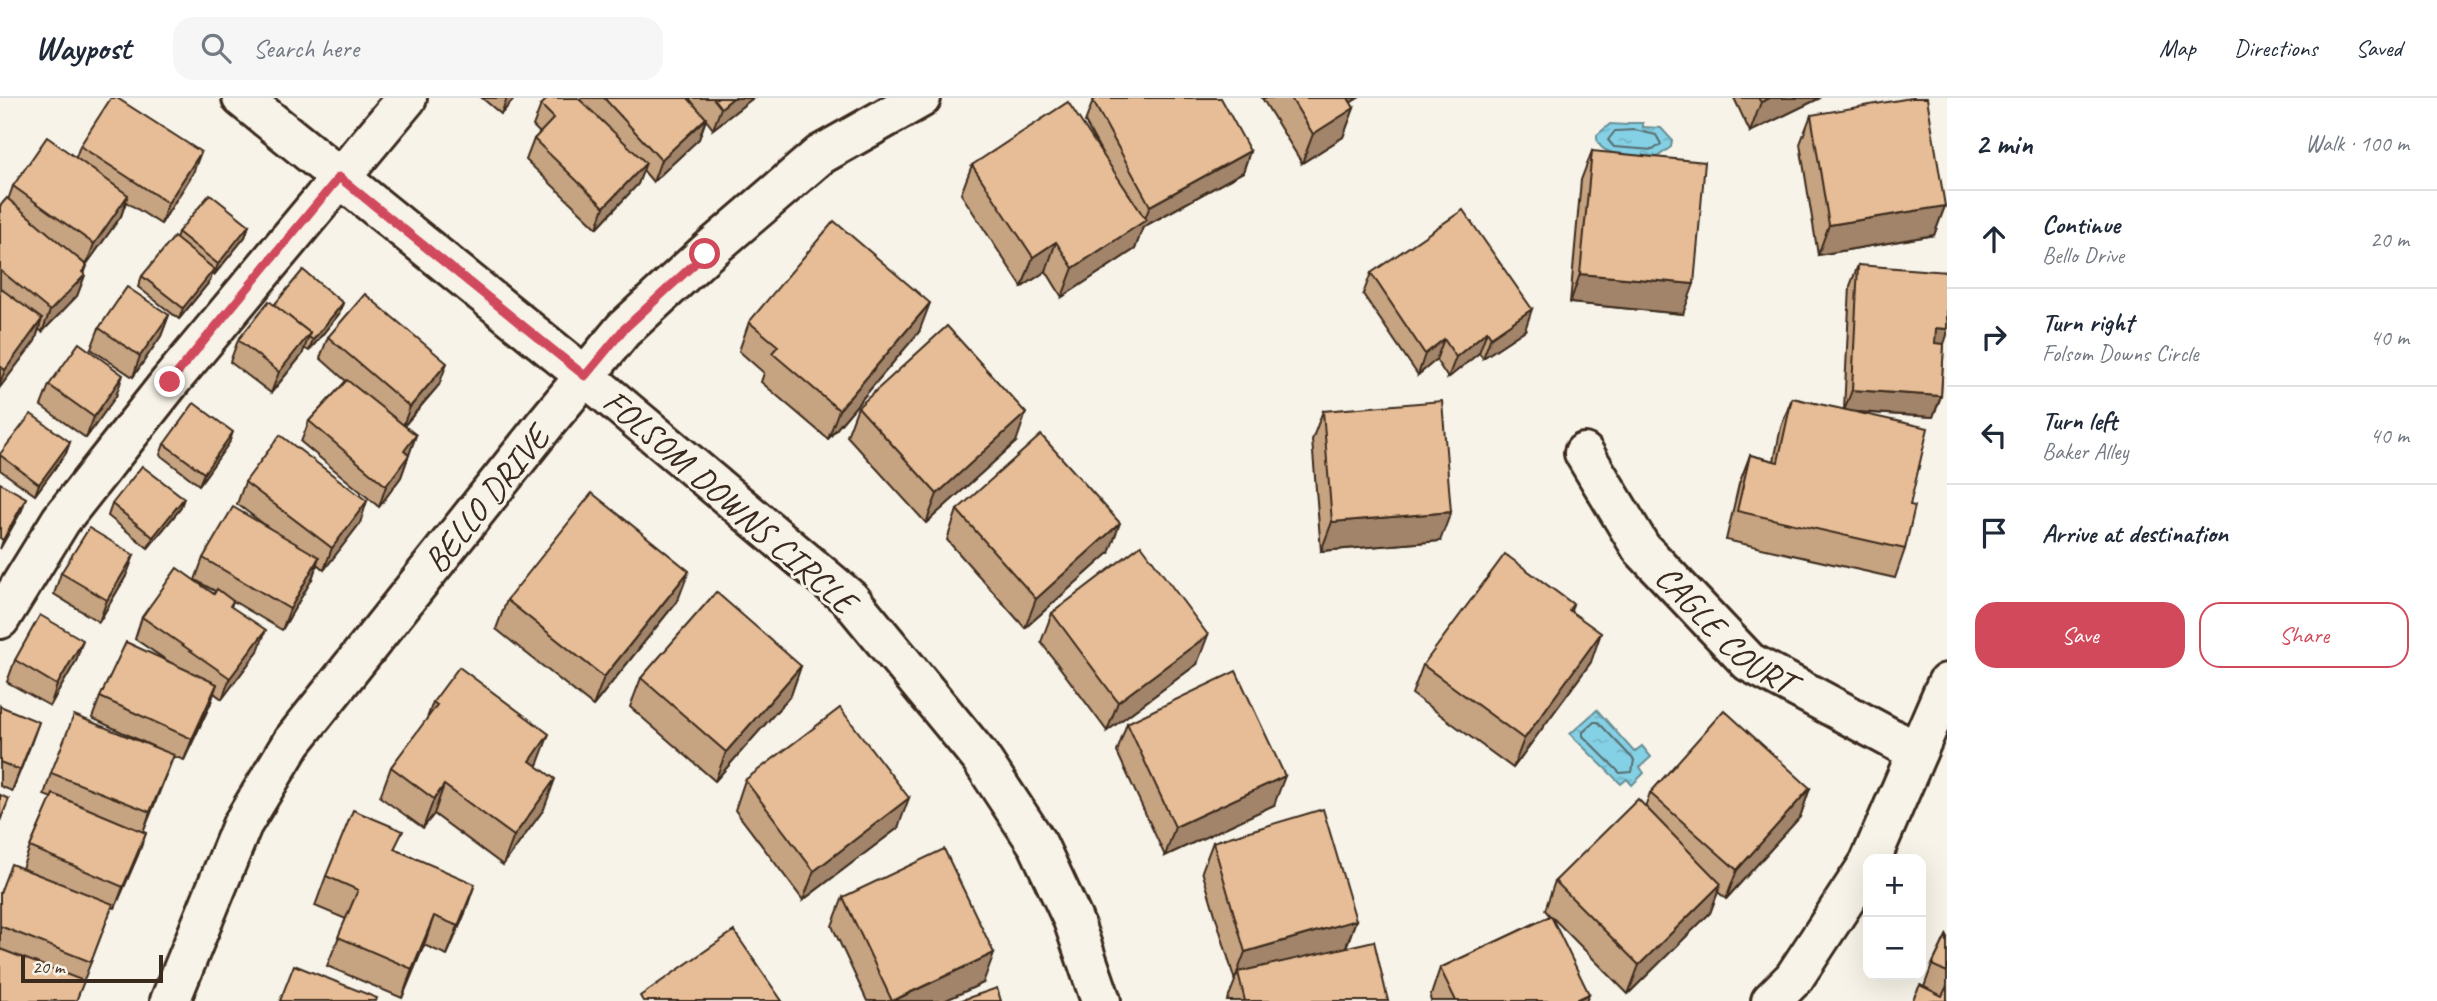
<!DOCTYPE html>
<meta charset="utf-8">
<style>
:root{--surface:#fff;--page:#f6f6f7;--text:#1f2937;--muted:#747a83;--line:#e0e1e3;--accent:#d1495b}
body{margin:0;font-family:Caveat,sans-serif;background:var(--page);color:var(--text)}
.controls{position:absolute;right:21px;bottom:21px;display:grid;overflow:hidden;border-radius:14px;box-shadow:0 7px 28px #0002}
.controls button{width:63px;height:63px;display:grid;place-items:center;padding:0;border:0;border-bottom:2px solid var(--line);background:var(--surface);color:var(--text);font:35px sans-serif}
.scale{position:absolute;left:21px;bottom:18px;width:142px;box-sizing:border-box;padding-left:7px;border:4px solid #3b2a1e;border-top:0;font-size:19px;line-height:24px;white-space:nowrap;color:#3b2a1e;-webkit-text-stroke:5px #f7f3e8;paint-order:stroke}
.stop{position:absolute;width:21px;height:21px;margin:-16px;border:5px solid #d1495b;border-radius:50%;background:#fff}
.stop.end{background:#d1495b;border-color:#fff;box-shadow:0 2px 7px #0008}
.list{margin:0;padding:0;list-style:none}
h2{display:flex;justify-content:space-between;align-items:center;height:91px;margin:0;padding:0 28px;font-size:30px}
h2 small{font-size:23px;font-weight:400;color:var(--muted)}
.list li{display:grid;grid-template-columns:46px 1fr auto;gap:21px;align-items:center;box-sizing:border-box;height:98px;padding:0 28px;border-top:2px solid var(--line)}
.list b{display:block;font-size:26px;white-space:nowrap}
.list p{margin:0;font-size:23px;white-space:nowrap;color:var(--muted)}
.list em{font-size:23px;font-style:normal;color:var(--muted)}
.actions{display:flex;gap:14px;padding:21px 28px}
.actions a{flex:1;padding:16px 0;border:2px solid var(--accent);border-radius:21px;text-align:center;font-size:24px;color:var(--accent)}
.actions .main{background:var(--accent);color:#fff}
.icon{flex:none;width:38px;height:38px;fill:none;stroke:currentColor;stroke-width:2;stroke-linecap:round;stroke-linejoin:round}
.map{position:relative;flex:none;width:1947px;height:903px;overflow:hidden}
header{display:flex;align-items:center;gap:42px;box-sizing:border-box;height:98px;padding:0 35px;background:var(--surface);border-bottom:2px solid var(--line)}
header strong{font-size:33px}
nav{display:flex;gap:38px;margin-inline-start:auto;font-size:24px}
.search{width:490px;height:63px;background:var(--page);display:flex;align-items:center;gap:18px;box-sizing:border-box;padding:0 24px;border-radius:21px;color:var(--muted);font-size:26px}
main{display:flex}
aside{flex:1;background:var(--surface)}
.map>svg:first-child{display:block}
</style>
<header>
<strong>Waypost</strong>
<div class="search"><svg class="icon" aria-label="search" viewBox="0 0 24 24"><circle cx="10" cy="10" r="6"/><path d="M15 15l6 6"/></svg>Search here</div>
<nav><a>Map</a><a>Directions</a><a>Saved</a></nav>
</header>
<main>
<div class="map">
<svg width="1947" height="903" viewBox="0 0 1947 903">
<defs>
<pattern id="water-ripples" width="26" height="14" patternUnits="userSpaceOnUse" patternTransform="scale(1.75)"><rect width="26" height="14" fill="#84d0e5"/><path d="M2 4q2-2 4 0t4 0M15 11q2-2 4 0t4 0" fill="none" stroke="#73b3c4"/></pattern>
</defs>
<rect width="100%" height="100%" fill="#f7f3e8"/>
<filter id="ink" filterUnits="userSpaceOnUse"><feTurbulence type="fractalNoise" baseFrequency=".0143" numOctaves="2"/><feDisplacementMap in="SourceGraphic" scale="14" xChannelSelector="R" yChannelSelector="G"/><feConvolveMatrix kernelMatrix="1 2 1 2 8 2 1 2 1" color-interpolation-filters="sRGB"/></filter>
<g filter="url(#ink)">
<g fill="url(#water-ripples)" stroke="#678e95" stroke-width="2">
<path d="M1628,25H1643V29L1661,30L1672,42L1671,49L1657,59C1639,58 1595,61 1597,37L1610,26L1627,27Z"/>
<polygon points="1597,612 1634,654 1642,648 1651,659 1640,669 1644,675 1632,687 1627,681 1621,686 1570,636"/>
</g>
<g fill="none" stroke-linecap="round" stroke-linejoin="round">
<g stroke="#586c6e" stroke-width="2">
<polygon points="1635,32 1656,37 1661,46 1653,52 1614,49 1608,42 1615,33"/>
<polygon points="1594,624 1598,624 1634,662 1632,674 1620,675 1583,638 1583,634"/>
</g>
<g stroke="#3b2a1e" stroke-width="44">
<g id="minor">
<polyline points="242,0 585,278 850,501 980,659 1038,747 1073,822 1101,903"/>
<path id="s1" d="M1584,355L1641,450L1749,564L1917,654"/>
<polyline points="0,521 61,422 170,284 407,0"/>
<polyline points="1871,761 1947,585"/>
<polyline points="170,903 242,727 292,644 546,325 623,232 705,156 820,57 921,0"/>
<polyline points="1771,903 1794,880 1868,767"/>
</g>
</g>
<use href="#minor" stroke="#f7f3e8" stroke-width="38"/>
</g>
<g fill="#c6a381" stroke="#3b2a1e" stroke-width="2">
<polygon points="482,0 515,0 501,16"/>
<polygon points="581,0 688,0 696,9 689,0 753,0 713,31 706,22 699,41 653,84 643,72 638,86 597,130 526,62 534,41 540,35 533,28 541,7 580,2"/>
<polygon points="1262,0 1358,0 1350,5 1354,10 1343,39 1302,65"/>
<polygon points="1734,0 1820,0 1750,34"/>
<polygon points="1093,3 1250,53 1243,74 1143,129 1135,151 1062,199 1046,173 1022,189 961,96 972,67 1102,55 1085,24"/>
<polygon points="1811,17 1945,108 1934,137 1818,157 1800,46"/>
<polygon points="80,48 193,75 161,126 126,104 121,118 86,167 80,162 85,177 77,198 42,234 39,231 35,243 0,289 0,108 8,102 13,88 76,59"/>
<polygon points="1592,53 1683,216 1570,205 1581,82"/>
<polygon points="249,127 245,139 214,177 212,176 210,183 179,221 138,189 142,178 176,141 178,134"/>
<polygon points="1858,167 1944,246 1941,298 1933,319 1854,314 1910,407 1905,451 1895,480 1726,442 1739,386 1750,357 1774,363 1781,329 1792,300 1844,312 1850,188"/>
<polygon points="1371,175 1525,232 1483,260 1479,255 1448,280 1436,262 1418,277 1363,196"/>
<polygon points="343,205 339,216 309,253 304,250 302,257 271,295 230,264 238,242 274,207"/>
<polygon points="169,217 161,238 133,279 91,251 99,230"/>
<polygon points="749,224 919,234 828,341 761,284 764,275 739,253"/>
<polygon points="328,239 439,287 404,328 416,337 401,379 379,409 301,344 309,323 346,283 320,260"/>
<polygon points="49,287 116,298 86,340 41,308"/>
<polygon points="858,309 1016,344 926,425 847,338"/>
<polygon points="1323,313 1440,443 1321,453 1312,342"/>
<polygon points="70,344 66,355 35,397 0,372 0,356"/>
<polygon points="229,345 199,387 160,357 164,346"/>
<polygon points="245,384 360,425 324,472 317,466 312,481 282,532 233,503 231,509 258,553 222,601 214,595 210,607 184,662 173,658 143,734 146,735 138,757 115,810 112,809 76,903 0,903 0,795 22,770 30,749 52,700 44,697 51,675 156,650 92,620 100,599 169,564 135,541 142,519 214,496 215,493 195,482 203,460 269,430 237,406"/>
<polygon points="184,400 180,411 148,450 108,418 112,406"/>
<polygon points="957,412 1109,455 1025,530 947,442"/>
<polygon points="134,457 126,478 99,524 54,496 61,475"/>
<polygon points="507,502 678,502 593,608 496,531"/>
<polygon points="1573,506 1571,513 1591,564 1513,670 1412,596 1423,567"/>
<polygon points="1052,515 1197,566 1107,633 1041,544"/>
<polygon points="15,562 76,563 50,608 7,584"/>
<polygon points="801,568 791,597 715,683 630,609 641,580"/>
<polygon points="433,604 538,665 536,668 544,711 503,767 434,716 423,730 380,699 391,669 426,623"/>
<polygon points="0,608 31,646 12,693 0,688"/>
<polygon points="1127,625 1274,707 1165,758 1117,654"/>
<polygon points="745,682 898,730 803,802 735,712"/>
<polygon points="1810,690 1800,719 1726,801 1718,794 1710,815 1628,896 1551,818 1586,903 1431,903 1430,900 1440,870 1550,818 1545,812 1555,783 1645,709 1650,695"/>
<polygon points="1213,744 1356,822 1346,850 1388,903 1227,903 1235,883 1202,773"/>
<polygon points="396,752 465,815 447,857 424,847 402,900 327,868 346,821 315,808 326,778"/>
<polygon points="843,799 983,885 944,903 867,903 832,828"/>
<polygon points="1947,836 1947,903 1924,889 1932,867"/>
</g>
<g fill="#a18469" stroke="#3b2a1e" stroke-width="2">
<polygon points="507,0 515,0 501,16"/>
<polygon points="733,0 753,0 713,31 721,10"/>
<polygon points="1336,0 1358,0 1330,17"/>
<polygon points="1770,0 1820,0 1750,34 1761,4"/>
<polygon points="1354,10 1343,39 1302,65 1313,36"/>
<polygon points="706,20 699,41 653,84 661,62"/>
<polygon points="1250,53 1243,74 1143,129 1135,151 1062,199 1073,170 1144,123 1150,108"/>
<polygon points="201,54 193,75 161,126 168,105"/>
<polygon points="646,65 638,86 597,130 604,109"/>
<polygon points="128,97 121,118 86,167 94,146"/>
<polygon points="1945,108 1934,137 1818,157 1829,127"/>
<polygon points="249,127 245,139 214,177 218,166"/>
<polygon points="1056,144 1046,173 1022,189 1033,159"/>
<polygon points="87,168 83,179 85,177 77,198 42,234 50,213"/>
<polygon points="214,171 210,183 179,221 183,210"/>
<polygon points="1580,176 1694,186 1683,216 1570,205"/>
<polygon points="343,205 339,216 309,253 313,242"/>
<polygon points="930,205 919,234 828,341 839,312"/>
<polygon points="1532,211 1525,232 1483,260 1491,239"/>
<polygon points="169,217 161,238 133,279 140,258"/>
<polygon points="42,221 35,243 0,289 0,286 5,272"/>
<polygon points="1936,230 1947,231 1947,237 1942,252 1928,251"/>
<polygon points="1487,233 1479,255 1448,280 1456,259"/>
<polygon points="310,235 302,257 271,295 279,274"/>
<polygon points="1444,241 1436,262 1418,277 1425,256"/>
<polygon points="447,265 439,287 402,330 410,309"/>
<polygon points="123,277 116,298 86,340 94,319"/>
<polygon points="1852,292 1941,298 1933,319 1844,313"/>
<polygon points="1026,315 1016,344 926,425 937,396"/>
<polygon points="233,334 229,345 199,387 204,375"/>
<polygon points="416,337 401,379 379,409 386,388 404,353"/>
<polygon points="70,344 66,355 35,397 39,386"/>
<polygon points="26,400 22,412 0,451 3,442"/>
<polygon points="184,400 180,411 148,450 153,439"/>
<polygon points="367,403 360,425 324,472 332,450"/>
<polygon points="1451,414 1440,443 1321,453 1332,424"/>
<polygon points="1120,425 1109,455 1025,530 1036,501"/>
<polygon points="134,457 126,478 99,524 107,502"/>
<polygon points="319,459 312,481 282,532 290,511"/>
<polygon points="689,473 678,502 593,608 604,579"/>
<polygon points="266,532 258,553 222,601 230,580"/>
<polygon points="1601,535 1591,564 1513,670 1524,641"/>
<polygon points="1208,537 1197,566 1107,633 1118,604"/>
<polygon points="83,542 76,563 50,608 57,587"/>
<polygon points="801,568 791,597 715,683 726,654"/>
<polygon points="217,586 210,607 184,662 192,641"/>
<polygon points="39,624 31,646 12,693 20,672"/>
<polygon points="549,636 538,665 519,692 530,663"/>
<polygon points="174,657 166,678 143,735 150,714"/>
<polygon points="1285,678 1274,707 1165,758 1175,729"/>
<polygon points="555,681 544,711 503,767 514,738"/>
<polygon points="444,687 434,716 423,730 434,701"/>
<polygon points="1810,690 1800,719 1726,801 1737,772"/>
<polygon points="909,700 898,730 803,802 814,773"/>
<polygon points="146,735 138,757 115,810 123,789"/>
<polygon points="475,786 465,815 447,857 458,828"/>
<polygon points="1721,786 1710,815 1628,896 1639,867"/>
<polygon points="434,818 424,847 402,900 412,871"/>
<polygon points="1356,822 1345,851 1238,874 1234,883 1245,854"/>
<polygon points="994,855 983,885 944,903 893,903"/>
<polygon points="1589,896 1586,903 1574,903"/>
</g>
<g fill="#e6bd96" stroke="#3b2a1e" stroke-width="2">
<polygon points="111,0 117,0 201,54 168,105 80,48"/>
<polygon points="548,0 578,0 646,65 604,109 534,41 554,20 541,7"/>
<polygon points="604,0 688,0 706,20 661,62"/>
<polygon points="713,0 733,0 721,10"/>
<polygon points="1097,0 1221,0 1250,53 1150,108 1093,3"/>
<polygon points="1291,0 1348,0 1354,10 1313,36"/>
<polygon points="1758,0 1770,0 1761,4"/>
<polygon points="1911,0 1927,0 1945,108 1829,127 1811,17"/>
<polygon points="1068,4 1146,122 1073,170 1056,144 1033,159 972,67"/>
<polygon points="47,39 128,97 94,146 13,88"/>
<polygon points="1592,53 1705,64 1694,186 1580,176"/>
<polygon points="210,96 249,127 218,166 178,134"/>
<polygon points="7,100 87,168 82,174 85,177 50,213 0,172 0,108"/>
<polygon points="1463,112 1532,211 1491,239 1487,233 1456,259 1444,241 1425,256 1371,175"/>
<polygon points="834,123 930,205 839,312 772,255 778,248 749,224"/>
<polygon points="174,139 214,171 183,210 142,178"/>
<polygon points="1858,167 1947,174 1947,231 1936,230 1935,245 1944,246 1941,298 1852,292"/>
<polygon points="303,172 343,205 313,242 309,239 310,235 274,207"/>
<polygon points="127,189 169,217 140,258 99,230"/>
<polygon points="0,190 42,221 5,272 0,268"/>
<polygon points="365,196 447,265 410,309 328,239"/>
<polygon points="269,203 310,235 279,274 238,242"/>
<polygon points="947,228 1026,315 937,396 858,309"/>
<polygon points="79,245 123,277 94,319 49,287"/>
<polygon points="347,282 416,337 404,353 409,357 386,388 309,323"/>
<polygon points="1792,300 1928,330 1910,407 1915,408 1905,451 1737,413 1750,357 1778,364"/>
<polygon points="1442,303 1451,414 1332,424 1323,313"/>
<polygon points="194,305 233,334 204,375 164,346"/>
<polygon points="31,316 70,344 39,386 0,357 0,356"/>
<polygon points="280,337 367,403 332,450 245,384"/>
<polygon points="1041,337 1120,425 1036,501 957,412"/>
<polygon points="142,368 184,400 153,439 112,406"/>
<polygon points="0,385 26,400 3,442 0,440"/>
<polygon points="592,395 689,473 604,579 507,502"/>
<polygon points="233,409 319,459 290,511 203,460"/>
<polygon points="89,430 134,457 107,502 61,475"/>
<polygon points="1141,447 1208,537 1118,604 1052,515"/>
<polygon points="1505,456 1573,506 1569,512 1601,535 1524,641 1423,567"/>
<polygon points="177,470 214,496 217,491 233,503 230,508 266,532 230,580 142,519"/>
<polygon points="716,494 801,568 726,654 641,580"/>
<polygon points="40,517 83,542 57,587 15,562"/>
<polygon points="126,544 217,586 192,641 100,599"/>
<polygon points="459,569 549,636 530,663 555,681 514,738 444,687 434,701 391,669 437,607 433,604"/>
<polygon points="1236,573 1285,678 1175,729 1127,625"/>
<polygon points="0,608 39,624 20,672 0,664"/>
<polygon points="840,610 909,700 814,773 745,682"/>
<polygon points="1724,612 1810,690 1737,772 1650,695"/>
<polygon points="74,617 174,657 150,714 51,675"/>
<polygon points="53,696 146,735 123,789 30,749"/>
<polygon points="0,697 9,701 0,723"/>
<polygon points="1638,701 1721,786 1639,867 1555,783"/>
<polygon points="1323,711 1356,822 1245,854 1213,744"/>
<polygon points="353,712 403,733 394,751 475,786 458,828 434,818 412,871 338,839 358,792 326,778"/>
<polygon points="944,751 994,855 892,903 843,799"/>
<polygon points="11,766 113,806 91,864 0,828 0,795"/>
<polygon points="1551,818 1589,896 1574,903 1456,903 1440,870"/>
<polygon points="734,833 782,903 643,903 640,898"/>
<polygon points="1947,836 1947,874 1932,867"/>
<polygon points="1374,843 1388,903 1245,903 1238,874"/>
<polygon points="0,851 84,883 76,903 0,903"/>
<polygon points="294,867 377,900 376,903 280,903"/>
<polygon points="1920,887 1942,898 1947,888 1947,903 1912,903"/>
<polygon points="997,890 1001,903 959,903"/>
</g>
</g>
<g fill="none" stroke-linecap="round" stroke-linejoin="round" filter="url(#ink)">
<polyline stroke="#d1495b" stroke-width="9" points="170,284 339,79 585,278 623,232 705,156"/>
</g>
<g text-anchor="middle" stroke-width="6" stroke-linejoin="round" paint-order="stroke">
<g font-size="35" fill="#3b2a1e" stroke="#f7f3e8">
<text transform="translate(486 401) rotate(-51)" y="12">BELLO DRIVE</text>
<text transform="translate(730 403) rotate(41)" y="12">FOLSOM DOWNS CIRCLE</text>
<text dy="12" stroke="none"><textPath href="#s1" startOffset="229">CAGLE COURT</textPath></text>
</g>
</g>
</svg>
<div class="controls">
<button>+</button>
<button>−</button>
</div>
<div class="scale">20 m</div>
<div class="stop" style="left:705px;top:156px"></div>
<div class="stop end" style="left:170px;top:284px"></div>
</div>
<aside>
<h2>2 min<small>Walk · 100 m</small></h2>
<ul class="list">
<li><svg class="icon" aria-label="ahead" viewBox="0 0 24 24"><path d="M12 20V5M6 11l6-6 6 6"/></svg><div><b>Continue</b><p>Bello Drive</p></div><em>20 m</em></li>
<li><svg class="icon" aria-label="right" viewBox="0 0 24 24"><path d="M7 20v-9h11M14 6l5 5-5 5"/></svg><div><b>Turn right</b><p>Folsom Downs Circle</p></div><em>40 m</em></li>
<li><svg class="icon" aria-label="left" viewBox="0 0 24 24"><path d="M17 20v-9H6M10 6l-5 5 5 5"/></svg><div><b>Turn left</b><p>Baker Alley</p></div><em>40 m</em></li>
<li><svg class="icon" aria-label="arrive" viewBox="0 0 24 24"><path d="M6 21V4h12l-3 4 3 4H6"/></svg><div><b>Arrive at destination</b></div></li>
</ul>
<div class="actions"><a class="main">Save</a><a>Share</a></div>
</aside>
</main>
